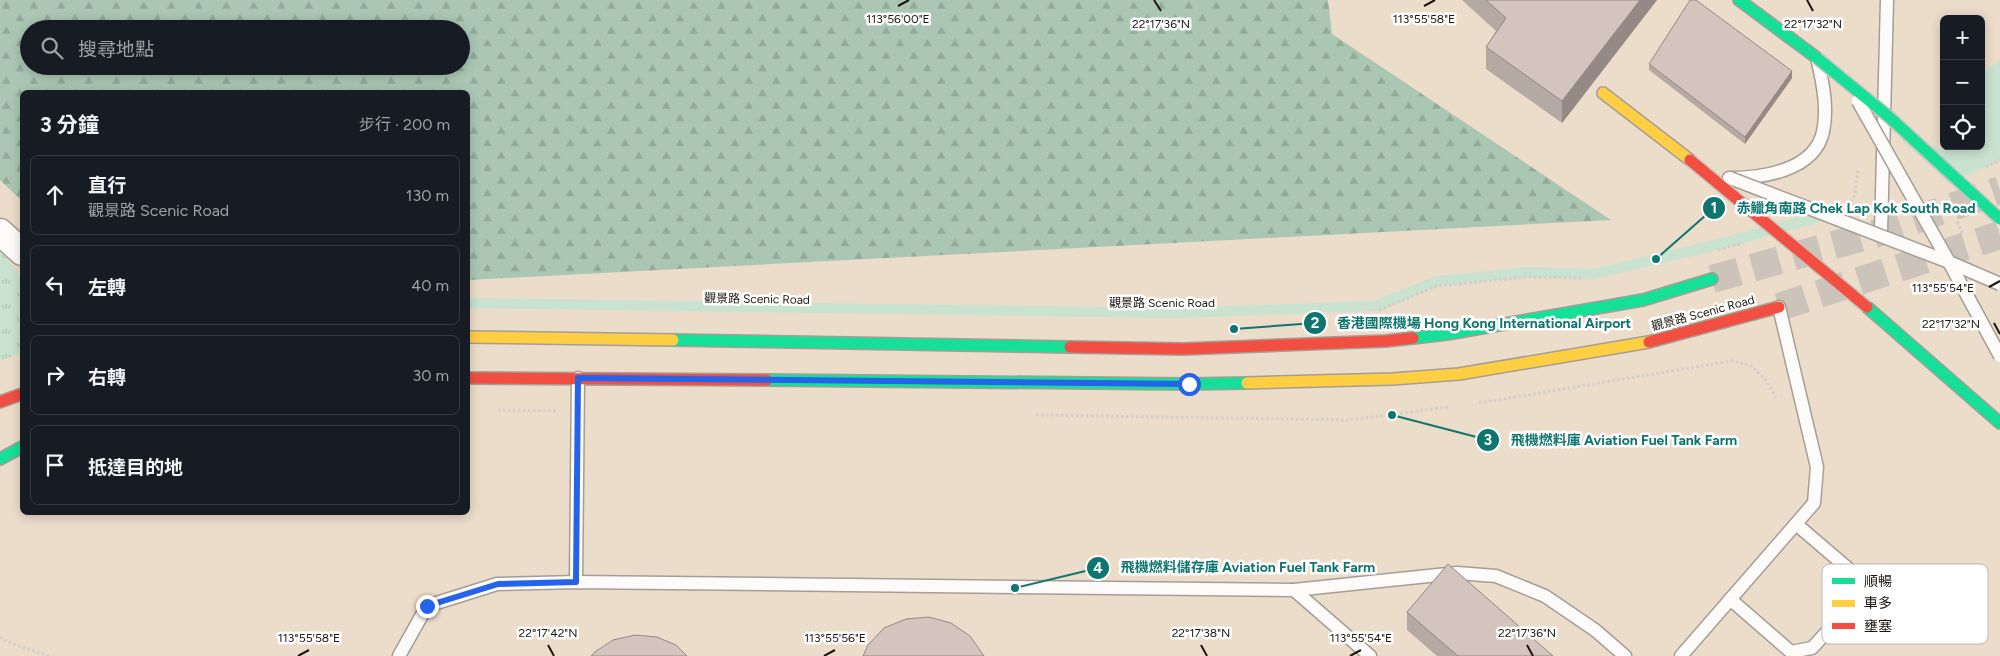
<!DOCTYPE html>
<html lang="zh-TW">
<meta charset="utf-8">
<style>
:root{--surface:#171b24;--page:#20242c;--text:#f1f3f6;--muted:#9ea1a6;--line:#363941}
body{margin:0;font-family:Figtree,"Noto Sans TC",sans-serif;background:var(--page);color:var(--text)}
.controls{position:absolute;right:15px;top:15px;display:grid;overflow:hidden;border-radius:8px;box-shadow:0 2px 12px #0003}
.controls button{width:45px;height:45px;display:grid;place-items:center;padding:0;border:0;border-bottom:1px solid var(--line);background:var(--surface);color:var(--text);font:25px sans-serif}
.stop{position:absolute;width:15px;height:15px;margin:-11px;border:4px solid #2563eb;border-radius:50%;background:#fff}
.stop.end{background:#2563eb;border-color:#fff;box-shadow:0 1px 5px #0008}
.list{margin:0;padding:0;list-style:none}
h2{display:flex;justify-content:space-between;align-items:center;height:65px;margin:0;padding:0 20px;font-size:21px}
h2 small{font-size:16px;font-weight:400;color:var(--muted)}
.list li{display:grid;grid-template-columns:32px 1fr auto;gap:15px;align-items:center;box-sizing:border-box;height:80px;margin:0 10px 10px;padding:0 10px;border:1px solid var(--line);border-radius:8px}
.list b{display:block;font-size:19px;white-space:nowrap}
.list p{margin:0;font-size:16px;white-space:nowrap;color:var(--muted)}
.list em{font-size:16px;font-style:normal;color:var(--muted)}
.icon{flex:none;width:28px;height:28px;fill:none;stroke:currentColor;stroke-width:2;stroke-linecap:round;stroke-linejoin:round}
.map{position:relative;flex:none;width:2000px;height:656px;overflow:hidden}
.search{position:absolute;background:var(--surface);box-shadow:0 2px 12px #0003;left:20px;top:20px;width:450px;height:55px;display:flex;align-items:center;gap:12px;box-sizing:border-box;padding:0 18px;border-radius:28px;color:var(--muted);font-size:19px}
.panel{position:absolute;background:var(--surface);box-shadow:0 2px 12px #0003;left:20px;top:90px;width:450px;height:425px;border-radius:8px}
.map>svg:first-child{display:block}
</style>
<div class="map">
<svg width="2000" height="656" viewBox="0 0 2000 656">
<defs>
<pattern id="forest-firs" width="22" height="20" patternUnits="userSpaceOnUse" patternTransform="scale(1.25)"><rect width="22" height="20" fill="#abc7b4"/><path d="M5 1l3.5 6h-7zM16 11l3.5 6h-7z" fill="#93aa9a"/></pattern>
<pattern id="park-tufts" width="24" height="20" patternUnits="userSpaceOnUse" patternTransform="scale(1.25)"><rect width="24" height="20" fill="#cae2d0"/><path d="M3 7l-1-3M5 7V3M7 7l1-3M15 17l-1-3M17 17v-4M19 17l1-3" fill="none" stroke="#adc1b1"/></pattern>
</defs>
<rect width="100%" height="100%" fill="#ebe2d8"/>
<path fill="#ecdcca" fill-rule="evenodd" d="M0,0H2000V656H0ZM1944,19H1981V146H1944ZM29,29H461V66H29ZM22,92H468V512H22Z"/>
<g fill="#cae2d0">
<polygon points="2000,61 2000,160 1950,184 1901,139 1949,150 1951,146 1981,146 1981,72"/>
<polygon points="1839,206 1843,216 1710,252 1594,279 1526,277 1437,286 1378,311 1174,318 468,308 468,298 1174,308 1374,301 1436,276 1528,267 1593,269 1706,242"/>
</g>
<path fill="url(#forest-firs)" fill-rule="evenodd" d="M0,0H1328L1332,34L1611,220L468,280V92H22V201L0,180ZM29,29H461V66H29Z"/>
<polygon fill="url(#park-tufts)" points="0,250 22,278 22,353 0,361"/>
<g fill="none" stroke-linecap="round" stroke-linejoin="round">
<g stroke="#ccc3ba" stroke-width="28" stroke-dasharray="28 14" stroke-linecap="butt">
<polyline points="1712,279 1881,232 2000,190"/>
<polyline points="1779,307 2000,235"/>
</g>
<g stroke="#a59e96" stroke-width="15">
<g id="lane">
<path d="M1729,178C1762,178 1814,171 1823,132C1828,109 1823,84 1818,62"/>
<polyline points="1881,232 1887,0"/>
<polyline points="576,582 578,378"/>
<polyline points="1294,590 1370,656"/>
<polyline points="1730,599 1791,652 1812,648 1860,596 1858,577 1796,524"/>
<polyline points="399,656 427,606 497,584 576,582 1294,590 1457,573 1496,576 1545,596 1595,630 1625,656"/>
<polyline points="1681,656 1814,503 1817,467 1779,307"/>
</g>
</g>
<g stroke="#a59e96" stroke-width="29">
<polyline id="street" points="0,232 22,252"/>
</g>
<g stroke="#a59e96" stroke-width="14">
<g id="fast">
<polyline points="1739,0 1817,58"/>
<polyline points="1867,307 2000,423"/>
<polyline points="1413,338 1447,334 1643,300 1712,279"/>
<polyline points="673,340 1070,347"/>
<polyline points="767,380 1189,384 1247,383"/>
<polyline points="0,459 22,447"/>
</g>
</g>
<g stroke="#a59e96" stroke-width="14">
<g id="slow">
<polyline points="1603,93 1690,160"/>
<polyline points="468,337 673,340"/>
<polyline points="1247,383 1392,379 1459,374 1649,342"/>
</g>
</g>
<g stroke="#a59e96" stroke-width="14">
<g id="jam">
<polyline points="1649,342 1779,307"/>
<polyline points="1070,347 1183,349 1386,341 1413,338"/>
<polyline points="468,378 767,380"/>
<polyline points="0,402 22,394"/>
</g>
</g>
<g stroke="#d1cecb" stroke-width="3" stroke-dasharray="2.5 2.5" stroke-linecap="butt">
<polyline points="1986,167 2000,160"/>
<polyline points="1851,202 1855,195 1858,169"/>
<polyline points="1957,222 1963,235"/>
<polyline points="1718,250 1743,243"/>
<polyline points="1379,310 1437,286 1526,277 1583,278"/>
<polyline points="1479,403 1731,361 1750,365 1765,379 1776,397"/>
<polyline points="498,410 557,411"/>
<polyline points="1036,415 1348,420 1448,407"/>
<polyline points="0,637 8,642 49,656"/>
</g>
<use href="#lane" stroke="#fcfbf9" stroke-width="12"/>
<use href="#street" stroke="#fcfbf9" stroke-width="26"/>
<use href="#fast" stroke="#16e098" stroke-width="11"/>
<use href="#slow" stroke="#ffcf43" stroke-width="11"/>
<use href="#jam" stroke="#f24e42" stroke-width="11"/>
<g stroke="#a59e96" stroke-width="15" stroke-linecap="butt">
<g id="lane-bridge">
<polyline points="1858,101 1949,262 2000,356"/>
<polyline points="1730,178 1949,262 2000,284"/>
</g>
</g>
<g stroke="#c6c2bc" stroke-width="14" stroke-linecap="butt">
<polyline id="fast-bridge" points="1817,58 1888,116 2000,219"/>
</g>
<g stroke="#c6c2bc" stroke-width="14" stroke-linecap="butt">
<polyline id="jam-bridge" points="1690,160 1867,307"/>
</g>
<use href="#lane-bridge" stroke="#fcfbf9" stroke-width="12"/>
<use href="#fast-bridge" stroke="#16e098" stroke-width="11"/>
<use href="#jam-bridge" stroke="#f24e42" stroke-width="11"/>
</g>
<g fill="#b5a9a3">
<polygon points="1462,0 1657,0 1562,123 1486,69 1486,47 1496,31"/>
<polygon points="1649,64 1792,78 1745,144 1649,70"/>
<polygon points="1407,612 1553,656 1437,656 1407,630"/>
</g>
<g fill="#948985">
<polygon points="1640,0 1657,0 1562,123 1562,101"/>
<polygon points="1792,71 1792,78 1745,144 1745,137"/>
</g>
<g fill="#d3c4be" stroke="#948985">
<polygon points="1486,0 1640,0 1562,101 1486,47 1506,18"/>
<polygon points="1690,0 1696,0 1792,71 1745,137 1649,64"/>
<polygon points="1448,564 1553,656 1458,656 1407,612"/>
<polygon points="929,617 951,623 970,636 984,656 863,656 868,645 884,628 906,619"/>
<polygon points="635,635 657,637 676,645 687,656 591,656 595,652 613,640"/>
</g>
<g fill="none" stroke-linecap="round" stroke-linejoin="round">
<polyline stroke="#2563eb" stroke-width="6" points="427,606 498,584 576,582 578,378 1189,384"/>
</g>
<path fill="none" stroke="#1c160f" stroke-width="2" d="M1154,0L1161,11M1807,0L1813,11M898,6L909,0M1424,6L1435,0M1989,287L2000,281M1994,323L2000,334M548,645L554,656M1201,645L1207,656M1527,645L1533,656M298,656L309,650M824,656L835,650M1350,656L1361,650"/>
<g text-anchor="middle" stroke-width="5" stroke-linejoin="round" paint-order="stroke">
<g font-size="12" fill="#1c160f" stroke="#fff">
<text transform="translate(757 299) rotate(1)" y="4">觀景路 Scenic Road</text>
<text x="1162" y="307">觀景路 Scenic Road</text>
<text transform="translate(1703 313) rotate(-15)" y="4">觀景路 Scenic Road</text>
</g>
</g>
<rect x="1822" y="564" width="166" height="80" rx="8" fill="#fff" stroke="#bbb9b7" stroke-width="1"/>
<rect x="1832" y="578" width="23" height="6" fill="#16e098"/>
<rect x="1832" y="600" width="23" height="7" fill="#ffcf43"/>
<rect x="1832" y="623" width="23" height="6" fill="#f24e42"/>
<g font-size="14" fill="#1c160f">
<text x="1864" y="586">順暢</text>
<text x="1864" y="608">車多</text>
<text x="1864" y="631">壅塞</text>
</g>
<g font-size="12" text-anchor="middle" fill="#1c160f" stroke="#fff" stroke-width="5" stroke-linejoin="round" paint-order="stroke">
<text x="898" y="23">113°56'00"E</text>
<text x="1424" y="23">113°55'58"E</text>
<text x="1161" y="28">22°17'36"N</text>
<text x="1813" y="28">22°17'32"N</text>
<text x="1943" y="292">113°55'54"E</text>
<text x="1951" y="328">22°17'32"N</text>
<text x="548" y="637">22°17'42"N</text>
<text x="1201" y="637">22°17'38"N</text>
<text x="1527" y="637">22°17'36"N</text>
<text x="309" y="642">113°55'58"E</text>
<text x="835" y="642">113°55'56"E</text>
<text x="1361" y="642">113°55'54"E</text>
</g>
<path fill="none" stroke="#0f766e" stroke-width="2" d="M1656 259L1714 208M1234 329L1315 323M1392 415L1488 440M1015 588L1098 568"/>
<g fill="#0f766e" stroke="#fff" stroke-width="2">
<circle cx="1656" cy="259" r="5"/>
<circle cx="1234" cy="329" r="5"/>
<circle cx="1392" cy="415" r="5"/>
<circle cx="1015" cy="588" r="5"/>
<circle cx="1714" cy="208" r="12"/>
<circle cx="1315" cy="323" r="12"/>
<circle cx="1488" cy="440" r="12"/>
<circle cx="1098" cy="568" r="12"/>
</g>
<g font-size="15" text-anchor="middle" font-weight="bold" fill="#fff">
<text x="1714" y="213">1</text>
<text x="1315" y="328">2</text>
<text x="1488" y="445">3</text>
<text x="1098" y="573">4</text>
</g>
<g font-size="14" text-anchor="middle" font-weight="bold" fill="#0f766e" stroke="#fff" stroke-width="5" stroke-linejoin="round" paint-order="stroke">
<text x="1856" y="213">赤鱲角南路 Chek Lap Kok South Road</text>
<text x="1484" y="328">香港國際機場 Hong Kong International Airport</text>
<text x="1624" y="445">飛機燃料庫 Aviation Fuel Tank Farm</text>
<text x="1248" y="572">飛機燃料儲存庫 Aviation Fuel Tank Farm</text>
</g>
</svg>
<div class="controls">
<button>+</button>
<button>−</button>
<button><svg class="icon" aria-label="locate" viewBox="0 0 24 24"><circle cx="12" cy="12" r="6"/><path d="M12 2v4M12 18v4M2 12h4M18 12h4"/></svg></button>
</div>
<div class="stop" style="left:1189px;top:384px"></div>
<div class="stop end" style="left:427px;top:606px"></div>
<div class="search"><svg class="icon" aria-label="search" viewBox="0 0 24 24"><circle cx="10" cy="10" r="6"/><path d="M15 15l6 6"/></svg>搜尋地點</div>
<section class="panel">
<h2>3 分鐘<small>步行 · 200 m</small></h2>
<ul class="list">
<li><svg class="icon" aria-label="ahead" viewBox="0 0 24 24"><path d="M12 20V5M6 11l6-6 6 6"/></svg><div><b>直行</b><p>觀景路 Scenic Road</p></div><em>130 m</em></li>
<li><svg class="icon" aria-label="left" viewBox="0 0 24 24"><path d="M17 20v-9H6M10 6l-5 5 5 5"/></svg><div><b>左轉</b></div><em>40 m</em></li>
<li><svg class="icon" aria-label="right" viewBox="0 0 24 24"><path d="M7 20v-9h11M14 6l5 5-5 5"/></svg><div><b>右轉</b></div><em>30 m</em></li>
<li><svg class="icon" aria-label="arrive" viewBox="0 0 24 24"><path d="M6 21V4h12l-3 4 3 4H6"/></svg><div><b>抵達目的地</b></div></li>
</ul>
</section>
</div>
